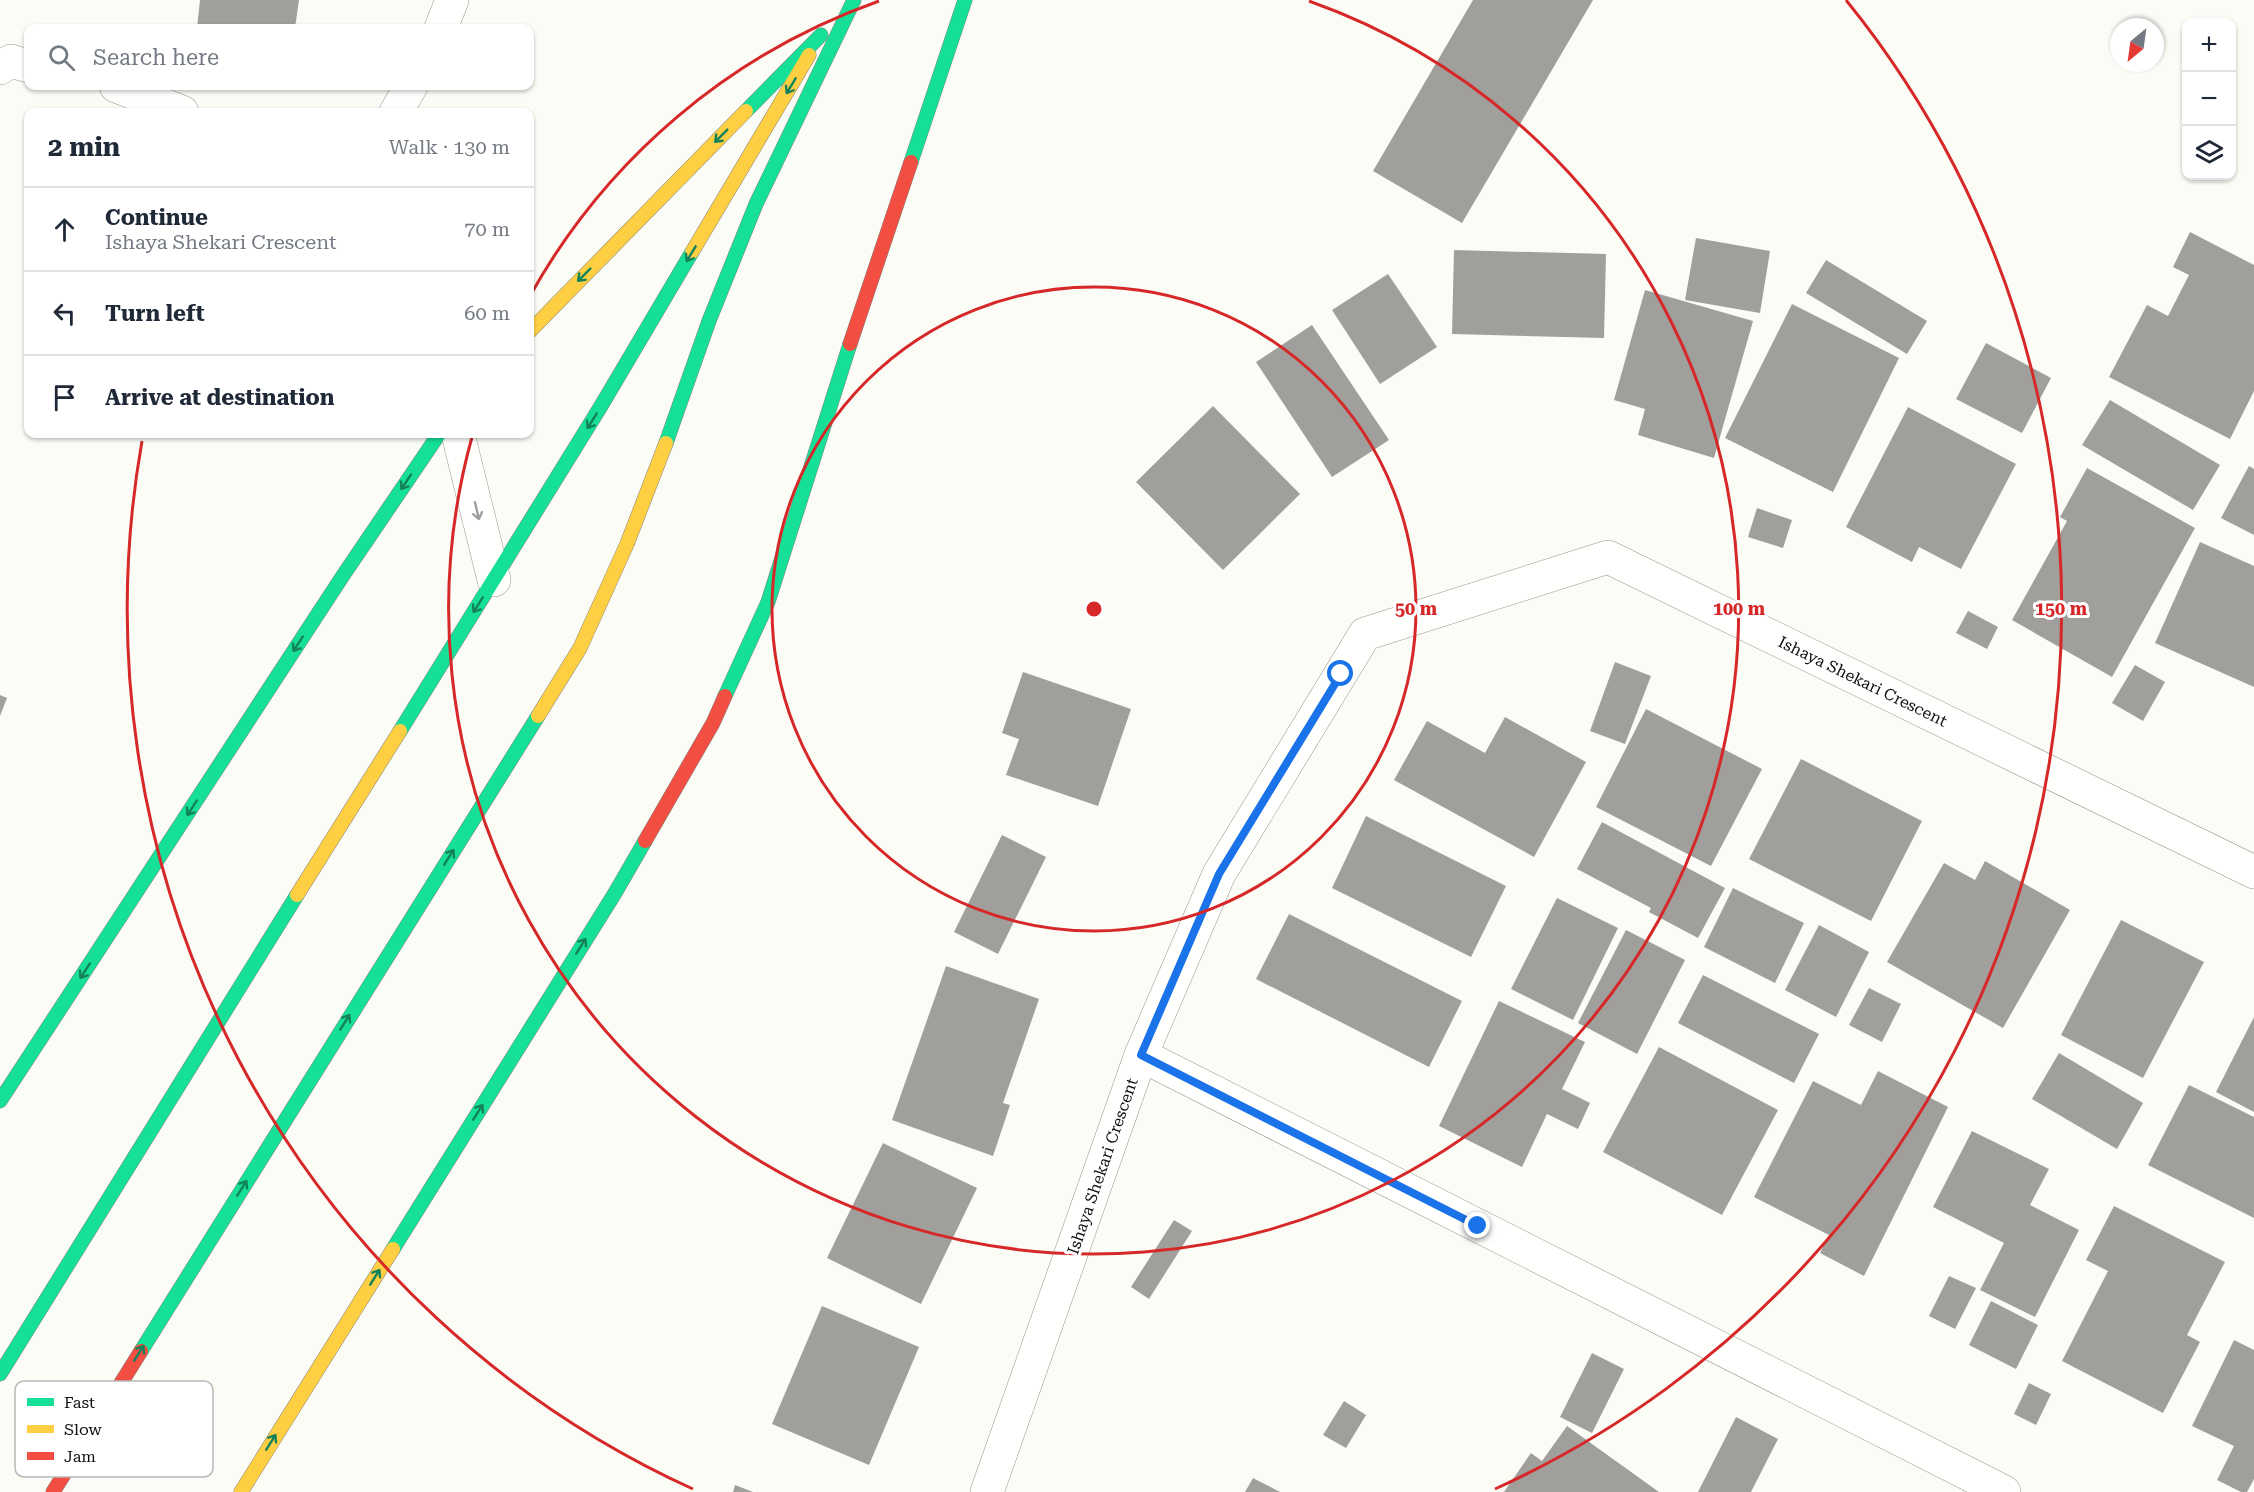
<!DOCTYPE html>
<meta charset="utf-8">
<style>
:root{--surface:#fff;--page:#f6f6f7;--text:#1f2937;--muted:#747a83;--line:#e0e1e3}
body{margin:0;font-family:"Roboto Serif",serif;background:var(--page);color:var(--text)}
.controls{position:absolute;right:18px;top:18px;display:grid;overflow:hidden;border-radius:12px;box-shadow:0 2px 4px #0004}
.controls button{width:54px;height:54px;display:grid;place-items:center;padding:0;border:0;border-bottom:2px solid var(--line);background:var(--surface);color:var(--text);font:30px sans-serif}
.compass{position:absolute;left:2110px;top:18px;width:54px;height:54px;border-radius:50%;background:var(--surface);box-shadow:0 2px 4px #0004;rotate:209deg}
.stop{position:absolute;width:18px;height:18px;margin:-14px;border:4px solid #1a73e8;border-radius:50%;background:#fff}
.stop.end{background:#1a73e8;border-color:#fff;box-shadow:0 2px 6px #0008}
.list{margin:0;padding:0;list-style:none}
h2{display:flex;justify-content:space-between;align-items:center;height:78px;margin:0;padding:0 24px;font-size:26px}
h2 small{font-size:20px;font-weight:400;color:var(--muted)}
.list li{display:grid;grid-template-columns:39px 1fr auto;gap:18px;align-items:center;box-sizing:border-box;height:84px;padding:0 24px;border-top:2px solid var(--line)}
.list b{display:block;font-size:22px;white-space:nowrap}
.list p{margin:0;font-size:20px;white-space:nowrap;color:var(--muted)}
.list em{font-size:20px;font-style:normal;color:var(--muted)}
.icon{flex:none;width:33px;height:33px;fill:none;stroke:currentColor;stroke-width:2;stroke-linecap:round;stroke-linejoin:round}
.map{position:relative;flex:none;width:2254px;height:1492px;overflow:hidden}
.search{position:absolute;background:var(--surface);box-shadow:0 2px 4px #0004;left:24px;top:24px;width:510px;height:66px;display:flex;align-items:center;gap:15px;box-sizing:border-box;padding:0 21px;border-radius:12px;color:var(--muted);font-size:22px}
.panel{position:absolute;background:var(--surface);box-shadow:0 2px 4px #0004;left:24px;top:108px;width:510px;height:330px;border-radius:12px}
.map>svg:first-child{display:block}
</style>
<div class="map">
<svg width="2254" height="1492" viewBox="0 0 2254 1492">
<rect width="100%" height="100%" fill="#fcfcf7"/>
<g fill="#a09f9c">
<polygon points="200,0 299,0 295,28 197,28"/>
<polygon points="1473,0 1593,0 1462,223 1373,171"/>
<polygon points="2190,232 2254,265 2254,391 2230,439 2109,377 2147,305 2168,316 2189,275 2173,267"/>
<polygon points="1696,238 1770,251 1760,313 1685,300"/>
<polygon points="1454,250 1606,254 1604,338 1452,334"/>
<polygon points="1826,260 1927,321 1907,354 1806,293"/>
<polygon points="1388,274 1437,347 1380,384 1332,310"/>
<polygon points="1645,290 1753,321 1714,458 1638,435 1645,409 1614,400"/>
<polygon points="1792,304 1899,358 1833,492 1725,438"/>
<polygon points="1312,325 1389,440 1332,477 1256,362"/>
<polygon points="1986,343 2051,378 2022,433 1956,399"/>
<polygon points="2110,400 2220,465 2193,510 2082,445"/>
<polygon points="1213,406 1300,494 1223,570 1136,482"/>
<polygon points="1908,407 2016,464 1961,569 1919,547 1912,562 1846,527"/>
<polygon points="2249,466 2254,469 2254,535 2221,518"/>
<polygon points="2087,468 2195,528 2112,677 2012,620 2067,521 2060,517"/>
<polygon points="1757,508 1792,520 1783,548 1748,537"/>
<polygon points="2200,542 2254,566 2254,687 2155,643"/>
<polygon points="1968,611 1998,627 1987,649 1956,633"/>
<polygon points="1615,662 1651,676 1625,744 1590,731"/>
<polygon points="2135,665 2165,682 2143,721 2112,703"/>
<polygon points="1023,672 1131,709 1098,806 1006,775 1019,739 1002,733"/>
<polygon points="0,695 7,698 0,716"/>
<polygon points="1646,709 1762,769 1711,866 1596,807"/>
<polygon points="1505,717 1586,762 1534,857 1394,780 1427,721 1485,753"/>
<polygon points="1801,759 1922,821 1871,921 1749,859"/>
<polygon points="1366,816 1506,886 1471,957 1332,888"/>
<polygon points="1602,822 1725,888 1698,938 1649,912 1651,908 1577,869"/>
<polygon points="1002,835 1046,857 998,954 954,932"/>
<polygon points="1985,861 2070,910 2003,1028 1887,962 1944,863 1975,880"/>
<polygon points="1733,888 1804,923 1775,983 1704,947"/>
<polygon points="1557,898 1618,928 1573,1020 1511,989"/>
<polygon points="1289,914 1462,1001 1429,1067 1256,979"/>
<polygon points="2121,920 2204,962 2143,1078 2061,1035"/>
<polygon points="1819,925 1869,952 1836,1017 1785,990"/>
<polygon points="1626,930 1685,960 1637,1054 1578,1023"/>
<polygon points="946,966 1039,999 1003,1103 1010,1105 993,1156 892,1120"/>
<polygon points="1703,975 1819,1034 1794,1083 1678,1023"/>
<polygon points="1869,988 1901,1004 1882,1042 1849,1025"/>
<polygon points="1499,1001 1585,1042 1562,1089 1590,1103 1578,1129 1547,1114 1522,1167 1439,1126"/>
<polygon points="2254,1017 2254,1112 2216,1092"/>
<polygon points="1659,1047 1778,1110 1722,1215 1603,1152"/>
<polygon points="2059,1053 2143,1103 2117,1149 2032,1099"/>
<polygon points="1878,1071 1948,1107 1864,1276 1820,1253 1829,1235 1754,1197 1813,1081 1861,1105"/>
<polygon points="2189,1085 2254,1117 2254,1218 2148,1165"/>
<polygon points="1972,1131 2049,1169 2030,1205 2079,1230 2035,1317 1980,1290 2004,1243 1933,1207"/>
<polygon points="883,1143 977,1188 921,1304 827,1258"/>
<polygon points="2114,1206 2225,1262 2187,1335 2200,1342 2163,1413 2062,1361 2108,1271 2086,1260"/>
<polygon points="1174,1220 1192,1231 1149,1299 1131,1287"/>
<polygon points="1949,1276 1976,1288 1955,1329 1929,1316"/>
<polygon points="1991,1301 2038,1325 2016,1369 1969,1345"/>
<polygon points="822,1306 919,1347 869,1465 772,1424"/>
<polygon points="2234,1340 2254,1350 2254,1479 2247,1492 2241,1492 2217,1480 2234,1446 2192,1426"/>
<polygon points="1592,1353 1624,1369 1592,1433 1560,1417"/>
<polygon points="2029,1383 2051,1394 2036,1425 2014,1414"/>
<polygon points="1344,1401 1366,1415 1346,1448 1323,1435"/>
<polygon points="1736,1417 1778,1439 1751,1492 1698,1492"/>
<polygon points="1567,1426 1659,1492 1504,1492 1531,1453 1542,1461"/>
<polygon points="1253,1478 1280,1492 1245,1492"/>
<polygon points="735,1485 753,1492 733,1492"/>
</g>
<g fill="none" stroke-linecap="round" stroke-linejoin="round">
<g stroke="#969694" stroke-width="34">
<g id="street">
<polyline points="441,28 452,0"/>
<polyline points="0,68 11,61 28,66"/>
<polyline points="116,86 182,112"/>
<polyline points="396,112 411,86"/>
<polyline points="458,434 494,580"/>
<polyline points="1141,1055 2004,1492"/>
<polyline points="987,1492 1141,1055 1219,874 1365,634 1608,557 2254,872"/>
</g>
</g>
<g stroke="#848481" stroke-width="15">
<g id="fast">
<polyline points="746,111 821,35"/>
<polyline points="911,162 965,0"/>
<polyline points="666,443 709,321 756,204 854,0"/>
<polyline points="725,696 768,602 850,344"/>
<polyline points="400,731 601,406 692,252"/>
<polyline points="0,1101 342,577 439,434"/>
<polyline points="393,1249 615,893 645,841"/>
<polyline points="141,1351 538,716"/>
<polyline points="0,1374 297,895"/>
</g>
</g>
<g stroke="#848481" stroke-width="15">
<g id="slow">
<polyline points="692,252 809,55"/>
<polyline points="530,331 746,111"/>
<polyline points="538,716 580,648 627,544 666,443"/>
<polyline points="297,895 400,731"/>
<polyline points="241,1492 393,1249"/>
</g>
</g>
<g stroke="#848481" stroke-width="15">
<g id="jam">
<polyline points="850,344 911,162"/>
<polyline points="645,841 713,723 725,696"/>
<polyline points="53,1492 141,1351"/>
</g>
</g>
<use href="#street" stroke="#fffffe" stroke-width="33"/>
<use href="#fast" stroke="#16e098" stroke-width="14"/>
<use href="#slow" stroke="#ffcf43" stroke-width="14"/>
<use href="#jam" stroke="#f24e42" stroke-width="14"/>
</g>
<defs><path id="oneway-shaft" d="M-6 0H5M1.5-3L5.5 0L1.5 3" fill="none" stroke-width="1.6" stroke-linecap="round" stroke-linejoin="round" transform="scale(1.5)"/></defs>
<g stroke="#13825b">
<use href="#oneway-shaft" transform="translate(791 86) rotate(121)"/>
<use href="#oneway-shaft" transform="translate(721 136) rotate(135)"/>
<use href="#oneway-shaft" transform="translate(691 254) rotate(121)"/>
<use href="#oneway-shaft" transform="translate(584 275) rotate(135)"/>
<use href="#oneway-shaft" transform="translate(592 421) rotate(122)"/>
<use href="#oneway-shaft" transform="translate(406 482) rotate(124)"/>
<use href="#oneway-shaft" transform="translate(478 605) rotate(122)"/>
<use href="#oneway-shaft" transform="translate(298 644) rotate(123)"/>
<use href="#oneway-shaft" transform="translate(192 808) rotate(123)"/>
<use href="#oneway-shaft" transform="translate(449 857) rotate(-58)"/>
<use href="#oneway-shaft" transform="translate(581 946) rotate(-58)"/>
<use href="#oneway-shaft" transform="translate(85 971) rotate(123)"/>
<use href="#oneway-shaft" transform="translate(345 1022) rotate(-58)"/>
<use href="#oneway-shaft" transform="translate(478 1112) rotate(-58)"/>
<use href="#oneway-shaft" transform="translate(242 1188) rotate(-58)"/>
<use href="#oneway-shaft" transform="translate(375 1277) rotate(-58)"/>
<use href="#oneway-shaft" transform="translate(139 1353) rotate(-58)"/>
<use href="#oneway-shaft" transform="translate(271 1442) rotate(-58)"/>
</g>
<use stroke="#9f9f9f" href="#oneway-shaft" transform="translate(477 511) rotate(77)"/>
<g fill="none" stroke-linecap="round" stroke-linejoin="round">
<polyline stroke="#1a73e8" stroke-width="8" points="1341,674 1219,874 1141,1055 1478,1226"/>
</g>
<g fill="none" stroke="#d62828" stroke-width="3">
<circle cx="1094" cy="609" r="322"/>
<path d="M530 296A645 645 0 0 1 879 1M1309 1A645 645 0 1 1 472 437"/>
<path d="M693 1489A967 967 0 0 1 142 441M1846 0A967 967 0 0 1 1495 1489"/>
</g>
<g text-anchor="middle" stroke-width="6" stroke-linejoin="round" paint-order="stroke">
<g font-size="16" fill="#101010" stroke="#fff">
<text transform="translate(1863 681) rotate(26)" y="6">Ishaya Shekari Crescent</text>
<text transform="translate(1102 1166) rotate(-71)" y="6">Ishaya Shekari Crescent</text>
</g>
</g>
<rect x="15" y="1381" width="198" height="96" rx="9" fill="#fff" stroke="#b7b7b7" stroke-width="1.5"/>
<rect x="27" y="1398" width="27" height="8" fill="#16e098"/>
<rect x="27" y="1425" width="27" height="8" fill="#ffcf43"/>
<rect x="27" y="1452" width="27" height="8" fill="#f24e42"/>
<g font-size="16" fill="#101010">
<text x="64" y="1408">Fast</text>
<text x="64" y="1435">Slow</text>
<text x="64" y="1462">Jam</text>
</g>
<circle cx="1094" cy="609" r="9" fill="#d62828" stroke="#fff" stroke-width="3"/>
<g font-size="18" text-anchor="middle" font-weight="bold" fill="#d62828" stroke="#fff" stroke-width="6" stroke-linejoin="round" paint-order="stroke">
<text x="1416" y="615">50 m</text>
<text x="1739" y="615">100 m</text>
<text x="2061" y="615">150 m</text>
</g>
</svg>
<div class="controls">
<button>+</button>
<button>−</button>
<button><svg class="icon" aria-label="layers" viewBox="0 0 24 24"><path d="M12 4l9 5-9 5-9-5zM3 14l9 5 9-5"/></svg></button>
</div>
<svg class="compass" viewBox="-18 -18 36 36"><path d="M0-13l5 13h-10z" fill="#e53935"/><path d="M0 13l5-13h-10z" fill="#747a83"/></svg>
<div class="stop" style="left:1341px;top:674px"></div>
<div class="stop end" style="left:1478px;top:1226px"></div>
<div class="search"><svg class="icon" aria-label="search" viewBox="0 0 24 24"><circle cx="10" cy="10" r="6"/><path d="M15 15l6 6"/></svg>Search here</div>
<section class="panel">
<h2>2 min<small>Walk · 130 m</small></h2>
<ul class="list">
<li><svg class="icon" aria-label="ahead" viewBox="0 0 24 24"><path d="M12 20V5M6 11l6-6 6 6"/></svg><div><b>Continue</b><p>Ishaya Shekari Crescent</p></div><em>70 m</em></li>
<li><svg class="icon" aria-label="left" viewBox="0 0 24 24"><path d="M17 20v-9H6M10 6l-5 5 5 5"/></svg><div><b>Turn left</b></div><em>60 m</em></li>
<li><svg class="icon" aria-label="arrive" viewBox="0 0 24 24"><path d="M6 21V4h12l-3 4 3 4H6"/></svg><div><b>Arrive at destination</b></div></li>
</ul>
</section>
</div>
